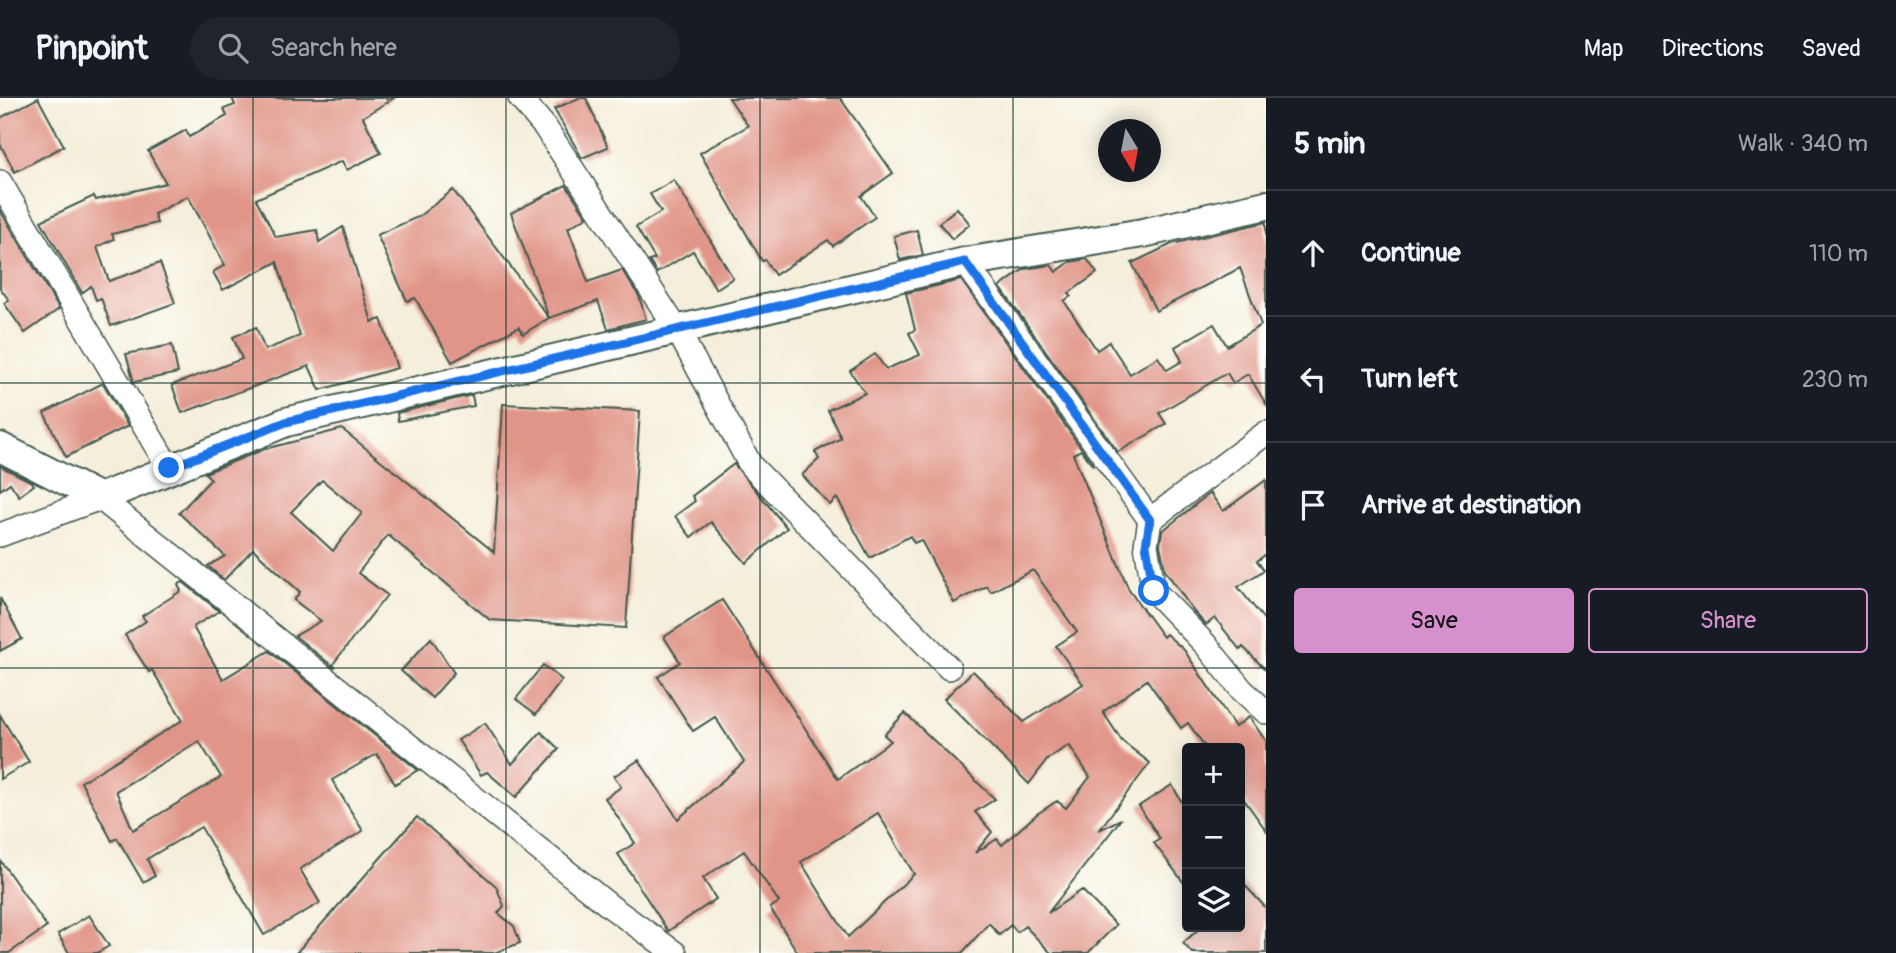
<!DOCTYPE html>
<meta charset="utf-8">
<style>
:root{--surface:#171b24;--page:#20242c;--text:#f1f3f6;--muted:#9ea1a6;--line:#363941;--accent:#d690ce}
body{margin:0;font-family:Pangolin,sans-serif;background:var(--page);color:var(--text)}
.controls{position:absolute;right:21px;bottom:21px;display:grid;overflow:hidden;border-radius:7px;box-shadow:0 4px 18px #0003}
.controls button{width:63px;height:63px;display:grid;place-items:center;padding:0;border:0;border-bottom:2px solid var(--line);background:var(--surface);color:var(--text);font:35px sans-serif}
.compass{position:absolute;left:1098px;top:21px;width:63px;height:63px;border-radius:50%;background:var(--surface);box-shadow:0 4px 18px #0003;rotate:170deg}
.stop{position:absolute;width:21px;height:21px;margin:-16px;border:5px solid #1a73e8;border-radius:50%;background:#fff}
.stop.end{background:#1a73e8;border-color:#fff;box-shadow:0 2px 7px #0008}
.list{margin:0;padding:0;list-style:none}
h2{display:flex;justify-content:space-between;align-items:center;height:91px;margin:0;padding:0 28px;font-size:30px}
h2 small{font-size:23px;font-weight:400;color:var(--muted)}
.list li{display:grid;grid-template-columns:46px 1fr auto;gap:21px;align-items:center;box-sizing:border-box;height:126px;padding:0 28px;border-top:2px solid var(--line)}
.list b{display:block;font-size:26px;white-space:nowrap}
.list em{font-size:23px;font-style:normal;color:var(--muted)}
.actions{display:flex;gap:14px;padding:21px 28px}
.actions a{flex:1;padding:16px 0;border:2px solid var(--accent);border-radius:7px;text-align:center;font-size:24px;color:var(--accent)}
.actions .main{background:var(--accent);color:#111}
.icon{flex:none;width:38px;height:38px;fill:none;stroke:currentColor;stroke-width:2;stroke-linecap:round;stroke-linejoin:round}
.map{position:relative;flex:none;width:1266px;height:855px;overflow:hidden}
header{display:flex;align-items:center;gap:42px;box-sizing:border-box;height:98px;padding:0 35px;background:var(--surface);border-bottom:2px solid var(--line)}
header strong{font-size:33px}
nav{display:flex;gap:38px;margin-inline-start:auto;font-size:24px}
.search{width:490px;height:63px;background:var(--page);display:flex;align-items:center;gap:18px;box-sizing:border-box;padding:0 24px;border-radius:38px;color:var(--muted);font-size:26px}
main{display:flex}
aside{flex:1;background:var(--surface)}
.map>svg:first-child{display:block}
</style>
<header>
<strong>Pinpoint</strong>
<div class="search"><svg class="icon" aria-label="search" viewBox="0 0 24 24"><circle cx="10" cy="10" r="6"/><path d="M15 15l6 6"/></svg>Search here</div>
<nav><a>Map</a><a>Directions</a><a>Saved</a></nav>
</header>
<main>
<div class="map">
<svg width="1266" height="855" viewBox="0 0 1266 855">
<rect width="100%" height="100%" fill="#fdfcf7"/>
<filter id="ink" filterUnits="userSpaceOnUse"><feTurbulence type="fractalNoise" baseFrequency=".0143" numOctaves="2"/><feDisplacementMap in="SourceGraphic" scale="14" xChannelSelector="R" yChannelSelector="G"/><feConvolveMatrix kernelMatrix="1 2 1 2 8 2 1 2 1" color-interpolation-filters="sRGB"/></filter>
<filter id="wash" filterUnits="userSpaceOnUse"><feTurbulence type="fractalNoise" baseFrequency=".00686" numOctaves="4" result="noise"/><feDisplacementMap in="SourceGraphic" scale="28" xChannelSelector="R" yChannelSelector="G"/><feGaussianBlur stdDeviation="1.57" result="paint"/><feColorMatrix in="noise" values="0 0 0 0 0 0 0 0 0 0 0 0 0 0 0 0 0 1.4 0 .05"/><feComposite in="paint" operator="in"/></filter>
<g filter="url(#wash)">
<rect width="100%" height="100%" fill="#f4eeda"/>
<g id="blocks">
<g fill="#e19588" fill-rule="evenodd">
<polygon points="38,0 64,48 15,74 0,46 0,20"/>
<polygon points="232,0 394,0 363,19 381,55 347,72 342,63 256,101 276,139 317,132 319,144 343,129 372,224 381,221 397,270 320,292 309,268 182,315 172,287 242,261 233,239 256,229 265,252 300,238 277,164 223,192 213,174 225,167 188,98 154,116 157,125 112,136 114,141 97,149 109,183 160,165 175,205 111,228 101,200 96,202 91,188 82,195 41,123 94,98 96,102 166,85 148,53 186,32 189,39 227,18 224,11 235,7"/>
<polygon points="579,0 586,0 608,49 582,60 554,11"/>
<polygon points="729,0 840,0 893,75 861,98 875,119 833,148 828,142 775,177 765,162 762,163 700,55 748,28"/>
<polygon points="674,82 733,180 716,191 693,153 657,175 649,163 655,161 636,129 661,114 650,96"/>
<polygon points="566,87 587,119 568,130 588,184 622,172 639,198 646,221 608,231 598,203 549,220 523,236 519,229 452,264 415,200 407,203 377,137 418,119 453,92 549,220 511,115"/>
<polygon points="957,110 970,126 952,141 939,125"/>
<polygon points="0,112 59,211 25,235 4,205 9,202 0,190"/>
<polygon points="1266,124 1266,306 1248,276 1233,285 1227,275 1159,315 1166,326 1118,354 1000,189 1024,171 1051,167 1056,174 1070,164 1087,161 1097,175 1069,195 1071,198 1064,203 1097,252 1109,244 1130,276 1158,259 1167,272 1182,263 1175,249 1214,226 1227,248 1261,227 1240,170 1156,213 1132,165 1172,146"/>
<polygon points="917,132 923,157 900,162 894,138"/>
<path d="M961,182L1094,368L1081,352L1073,356L1129,492L1163,539L1166,536L1184,552L1235,629L1249,619L1266,643V732L1240,696V650H1206L1188,625L1181,630L1147,582L1103,614L1122,643L1150,665L1099,732L1121,721L1048,815L1082,792L1116,827L1088,855H1051L1025,828L1017,834L1011,827L999,837L989,825L962,855H798L770,810L779,804L744,753L703,780L716,801L668,833L618,756L635,745L605,700L621,689L614,678L639,662L678,721L744,664L715,619L693,633L658,579L680,564L664,539L722,502L838,681L891,643L884,637L905,615L995,701L975,714L992,734L975,755L997,741L1002,747L1037,716L1057,703L1066,710L1090,679L1069,647L1048,661L1029,686L944,601L973,573L1024,624L1083,586L1056,548L1077,534L1033,472L991,494L987,488L954,505L921,442L914,445L910,438L870,460L837,400L830,407L802,377L819,361L815,354L841,340L828,312L865,295L850,273L875,256L886,271L920,257L909,235L915,232L906,195ZM878,715L914,776L848,839L801,764Z"/>
<polygon points="172,247 178,275 134,284 126,256"/>
<polygon points="103,285 128,328 66,359 44,315"/>
<polygon points="472,297 474,308 398,323 397,315"/>
<path d="M503,306L640,313L626,530L490,522L388,437L358,475L387,497L333,566L335,570L295,538L321,523L294,502L300,494L253,451L224,482L208,468L225,458L179,415L211,381L205,375L265,351L342,331L494,454ZM322,382L362,415L333,453L291,414Z"/>
<polygon points="734,366 787,430 746,465 711,424 691,439 675,418 695,403 692,398"/>
<polygon points="0,368 32,384 34,387 19,398 10,385 0,392"/>
<polygon points="1266,382 1266,456 1257,463 1264,472 1238,489 1266,524 1266,572 1243,549 1240,552 1215,520 1206,527 1194,514 1165,472 1160,447 1162,433 1210,395 1223,413"/>
<path d="M183,484L219,513L193,529L223,581L269,553L418,672L395,686L377,656L332,682L363,733L300,771L320,805L264,837L201,729L147,761L155,778L143,784L117,740L112,743L81,684L183,622L152,572L149,574L125,537L146,523L142,518L181,493L178,487ZM199,643L221,679L133,732L116,693Z"/>
<polygon points="0,500 22,541 0,553"/>
<polygon points="431,540 454,575 432,600 401,573"/>
<polygon points="543,567 562,582 536,616 516,601"/>
<polygon points="0,617 29,664 0,681"/>
<polygon points="485,625 512,666 541,634 559,651 516,699 487,674 481,677 458,642"/>
<polygon points="1172,687 1187,713 1187,789 1154,745 1160,741 1139,708"/>
<polygon points="417,719 496,788 504,808 498,815 514,828 520,845 494,855 296,855"/>
<polygon points="0,762 47,829 9,855 0,855"/>
<polygon points="1240,782 1266,810 1266,855 1192,855 1183,845 1201,829 1240,829"/>
<polygon points="89,817 109,848 97,855 69,855 58,836"/>
</g>
</g>
</g>
<g filter="url(#ink)">
<use href="#blocks" fill-opacity="0" stroke="#3f584d" stroke-width="2"/>
<g fill="none" stroke-linecap="round" stroke-linejoin="round">
<g stroke="#3f584d" stroke-width="26">
<g id="minor">
<polyline points="520,0 545,29 678,233 751,368 949,570"/>
<polyline points="0,84 169,370"/>
<polyline points="965,164 1150,422 1266,335"/>
<polyline points="1150,422 1146,447 1154,493 1206,547 1242,592 1266,614"/>
<polyline points="0,437 100,400 611,809 675,855"/>
</g>
</g>
<g stroke="#3f584d" stroke-width="32">
<polyline id="tertiary" points="0,349 100,400 286,324 965,164 1143,135 1266,107"/>
</g>
<use href="#minor" stroke="#fff" stroke-width="23"/>
<use href="#tertiary" stroke="#fff" stroke-width="28"/>
</g>
</g>
<g fill="none" stroke-linecap="round" stroke-linejoin="round" filter="url(#ink)">
<polyline stroke="#1a73e8" stroke-width="9" points="169,370 286,324 965,164 1150,422 1146,447 1154,493"/>
</g>
<path fill="none" stroke="#1f3d34" stroke-width="2" stroke-opacity="0.55" d="M253,0V855M506,0V855M760,0V855M1013,0V855M0,285H1266M0,570H1266"/>
</svg>
<div class="controls">
<button>+</button>
<button>−</button>
<button><svg class="icon" aria-label="layers" viewBox="0 0 24 24"><path d="M12 4l9 5-9 5-9-5zM3 14l9 5 9-5"/></svg></button>
</div>
<svg class="compass" viewBox="-18 -18 36 36"><path d="M0-13l5 13h-10z" fill="#e53935"/><path d="M0 13l5-13h-10z" fill="#9ea1a6"/></svg>
<div class="stop" style="left:1154px;top:493px"></div>
<div class="stop end" style="left:169px;top:370px"></div>
</div>
<aside>
<h2>5 min<small>Walk · 340 m</small></h2>
<ul class="list">
<li><svg class="icon" aria-label="ahead" viewBox="0 0 24 24"><path d="M12 20V5M6 11l6-6 6 6"/></svg><div><b>Continue</b></div><em>110 m</em></li>
<li><svg class="icon" aria-label="left" viewBox="0 0 24 24"><path d="M17 20v-9H6M10 6l-5 5 5 5"/></svg><div><b>Turn left</b></div><em>230 m</em></li>
<li><svg class="icon" aria-label="arrive" viewBox="0 0 24 24"><path d="M6 21V4h12l-3 4 3 4H6"/></svg><div><b>Arrive at destination</b></div></li>
</ul>
<div class="actions"><a class="main">Save</a><a>Share</a></div>
</aside>
</main>
